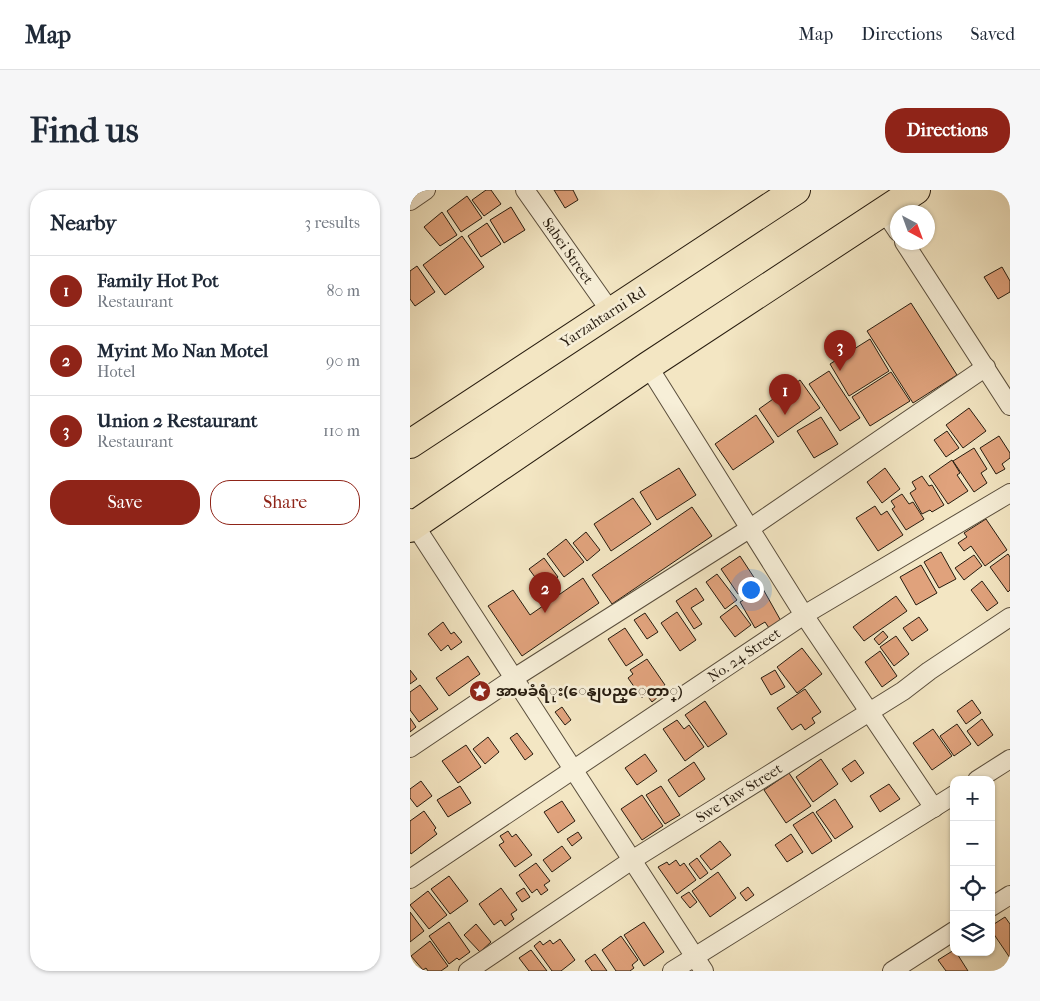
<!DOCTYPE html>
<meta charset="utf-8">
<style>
:root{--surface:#fff;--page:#f6f6f7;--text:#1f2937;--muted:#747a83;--line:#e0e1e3;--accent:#8f2418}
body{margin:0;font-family:"IM FELL French Canon","Noto Sans Myanmar",serif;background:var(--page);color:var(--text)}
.controls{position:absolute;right:15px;bottom:15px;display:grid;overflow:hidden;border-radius:10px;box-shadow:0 1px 4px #0004}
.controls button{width:45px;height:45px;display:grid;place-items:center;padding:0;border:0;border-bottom:1px solid var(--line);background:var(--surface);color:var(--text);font:25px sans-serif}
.compass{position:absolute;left:480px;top:15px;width:45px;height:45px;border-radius:50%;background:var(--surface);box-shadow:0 1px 4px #0004;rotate:139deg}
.you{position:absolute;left:340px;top:399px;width:18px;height:18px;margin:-12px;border:4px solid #fff;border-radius:50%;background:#1a73e8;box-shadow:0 0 0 8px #1a73e833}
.badge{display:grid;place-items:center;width:32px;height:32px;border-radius:50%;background:var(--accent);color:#fff;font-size:16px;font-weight:700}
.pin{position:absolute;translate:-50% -41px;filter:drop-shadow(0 1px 2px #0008)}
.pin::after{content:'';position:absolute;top:26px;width:18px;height:15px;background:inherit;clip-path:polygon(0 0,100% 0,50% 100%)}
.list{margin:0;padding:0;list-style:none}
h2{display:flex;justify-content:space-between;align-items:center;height:65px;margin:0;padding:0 20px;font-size:21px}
h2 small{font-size:16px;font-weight:400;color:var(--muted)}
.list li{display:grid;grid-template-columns:32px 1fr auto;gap:15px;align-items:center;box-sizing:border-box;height:70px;padding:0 20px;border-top:1px solid var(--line)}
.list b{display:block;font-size:19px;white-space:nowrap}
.list p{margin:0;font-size:16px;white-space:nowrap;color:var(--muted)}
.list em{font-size:16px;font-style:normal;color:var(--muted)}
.actions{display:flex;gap:10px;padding:15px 20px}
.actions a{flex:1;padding:11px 0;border:1px solid var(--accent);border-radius:20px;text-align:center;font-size:18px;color:var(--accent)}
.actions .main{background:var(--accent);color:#fff}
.icon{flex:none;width:28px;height:28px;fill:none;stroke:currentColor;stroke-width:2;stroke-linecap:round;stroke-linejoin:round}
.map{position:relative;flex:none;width:600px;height:781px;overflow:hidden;border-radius:20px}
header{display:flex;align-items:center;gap:30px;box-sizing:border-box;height:70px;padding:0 25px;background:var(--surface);border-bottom:1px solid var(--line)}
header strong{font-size:24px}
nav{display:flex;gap:28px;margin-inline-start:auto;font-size:18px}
.intro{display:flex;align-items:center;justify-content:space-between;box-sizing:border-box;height:120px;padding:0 30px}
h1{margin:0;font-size:35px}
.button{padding:12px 22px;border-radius:20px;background:var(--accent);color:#fff;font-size:18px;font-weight:700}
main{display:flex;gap:30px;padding:0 30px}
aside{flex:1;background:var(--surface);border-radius:20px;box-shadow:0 1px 4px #0004}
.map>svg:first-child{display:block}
</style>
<header>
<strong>Map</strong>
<nav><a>Map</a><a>Directions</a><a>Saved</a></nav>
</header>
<div class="intro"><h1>Find us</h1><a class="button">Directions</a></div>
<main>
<aside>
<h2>Nearby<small>3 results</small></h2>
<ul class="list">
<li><span class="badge">1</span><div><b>Family Hot Pot</b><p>Restaurant</p></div><em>80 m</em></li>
<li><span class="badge">2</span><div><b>Myint Mo Nan Motel</b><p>Hotel</p></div><em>90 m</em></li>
<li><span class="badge">3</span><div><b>Union 2 Restaurant</b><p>Restaurant</p></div><em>110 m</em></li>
</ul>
<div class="actions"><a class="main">Save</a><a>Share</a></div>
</aside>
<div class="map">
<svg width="600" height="781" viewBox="0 0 600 781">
<rect width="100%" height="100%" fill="#f3e6c3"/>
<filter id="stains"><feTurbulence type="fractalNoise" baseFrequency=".004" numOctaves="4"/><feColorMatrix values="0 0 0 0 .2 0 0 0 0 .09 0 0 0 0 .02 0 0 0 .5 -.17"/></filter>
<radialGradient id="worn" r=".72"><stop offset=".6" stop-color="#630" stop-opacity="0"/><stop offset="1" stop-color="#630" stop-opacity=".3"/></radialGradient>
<g fill="#e0a27c" stroke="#271c0f">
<polygon points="76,0 81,0 91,14 74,26 62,10"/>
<polygon points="144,0 163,0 168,10 155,18"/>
<polygon points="57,6 72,28 51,42 37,21"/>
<polygon points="101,17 115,40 94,53 80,30"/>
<polygon points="32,22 47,45 30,56 14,37"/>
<polygon points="77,33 91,54 71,67 58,46"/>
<polygon points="52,46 74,77 35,105 13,75"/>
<polygon points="7,76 25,102 5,116 0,109 0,81"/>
<polygon points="592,77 600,91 600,102 588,109 574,87"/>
<polygon points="501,113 547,185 503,213 457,141"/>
<polygon points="460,149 479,181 439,206 420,174"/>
<polygon points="419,181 450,228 430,241 399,194"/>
<polygon points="481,182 500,211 460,236 442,207"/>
<polygon points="390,190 410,218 368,247 349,219"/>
<polygon points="559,218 576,241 553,258 536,235"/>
<polygon points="346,225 364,252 323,280 305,254"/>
<polygon points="411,227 428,254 404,268 387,241"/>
<polygon points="537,241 549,258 536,267 524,250"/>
<polygon points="589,246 600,263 600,268 592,274 595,279 586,284 570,258"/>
<polygon points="564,258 577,279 571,283 577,293 564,302 543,271"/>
<polygon points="542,270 550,283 547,285 558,301 538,314 519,286"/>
<polygon points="269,278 286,305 247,330 230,302"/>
<polygon points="475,278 490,299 472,313 457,292"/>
<polygon points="512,286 519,296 522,295 534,315 522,322 520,320 512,324 500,303 506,299 502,292"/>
<polygon points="492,304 499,314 503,312 514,329 496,340 482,319 485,317 481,311"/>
<polygon points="223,308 241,334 201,361 184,334"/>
<polygon points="465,316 471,325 477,321 493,345 468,361 446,328"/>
<polygon points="282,317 302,346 202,414 182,385"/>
<polygon points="576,329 597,360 575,376 561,356 554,361 548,353 557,347 554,343"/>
<polygon points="176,342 190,360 177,371 163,353"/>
<polygon points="156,349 174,372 154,387 137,364"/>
<polygon points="531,362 546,389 529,398 514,372"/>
<polygon points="598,364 600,367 600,400 598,402 580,377"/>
<polygon points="564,365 572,376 554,390 545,378"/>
<polygon points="330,366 347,392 328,404 311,379"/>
<polygon points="134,368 148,387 133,398 119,379"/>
<polygon points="511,375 527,403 506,415 490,387"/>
<polygon points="307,384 327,410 315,419 296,392"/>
<polygon points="173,388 189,413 112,466 78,416 103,400 120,425"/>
<polygon points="572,391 588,413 577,421 561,400"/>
<polygon points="286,398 294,410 281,418 292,434 284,439 266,411"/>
<polygon points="353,399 371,431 359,438 355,432 345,438 330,412"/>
<polygon points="486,406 497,421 454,451 443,437"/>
<polygon points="326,415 341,435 325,447 310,427"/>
<polygon points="267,422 286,450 270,461 251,433"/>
<polygon points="235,423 248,442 237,449 224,430"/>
<polygon points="509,427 518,440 502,451 493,438"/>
<polygon points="33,432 41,444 44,442 52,452 41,460 38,455 31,461 18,444"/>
<polygon points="215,438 233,465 216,476 198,449"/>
<polygon points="473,441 478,447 469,455 464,449"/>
<polygon points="486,446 499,464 484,476 470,457"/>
<polygon points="392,458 412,484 387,503 367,477"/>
<polygon points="470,461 487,486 472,497 455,472"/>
<polygon points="58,466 70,484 39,506 26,488"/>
<polygon points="237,469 255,495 245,503 248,507 242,512 236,504 232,508 218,488 223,484 220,480"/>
<polygon points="0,480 7,489 0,494"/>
<polygon points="365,480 375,497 361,505 351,488"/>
<polygon points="10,495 28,519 9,532 0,520 0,502"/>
<polygon points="395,499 411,522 402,528 405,533 395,540 391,534 382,540 367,518"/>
<polygon points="562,510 571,523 556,534 547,521"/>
<polygon points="295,511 317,544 298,557 275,525"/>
<polygon points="152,517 161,530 155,535 145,522"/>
<polygon points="0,528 6,537 0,542"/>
<polygon points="572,529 583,545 568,556 557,541"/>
<polygon points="267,530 274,539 279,535 294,557 275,571 253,539"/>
<polygon points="547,534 561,554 544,566 530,546"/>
<polygon points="523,539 542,566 522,580 503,553"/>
<polygon points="107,543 123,564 115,570 100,548"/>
<polygon points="78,547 89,562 75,574 63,559"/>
<polygon points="56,555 71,577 48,593 32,571"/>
<polygon points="235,564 247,581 227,595 215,578"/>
<polygon points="411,569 428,594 403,612 386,587"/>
<polygon points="445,570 454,583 441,592 432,579"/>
<polygon points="284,572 295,589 269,607 258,590"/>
<polygon points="379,583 401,616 376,633 354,600"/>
<polygon points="11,591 22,606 7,617 0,608 0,599"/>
<polygon points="479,594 490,609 470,622 460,606"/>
<polygon points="50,596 61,613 38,627 27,610"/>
<polygon points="251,596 270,625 255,634 236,605"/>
<polygon points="232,605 253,636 232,650 211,619"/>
<polygon points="425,609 443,637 425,649 406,622"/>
<polygon points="152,611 165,631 148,643 134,622"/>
<polygon points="14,621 26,638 24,640 27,644 1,664 0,662 0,631"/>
<polygon points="403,622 422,651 402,664 383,635"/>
<polygon points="98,641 102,647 106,644 122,665 105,677 89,655 94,652 90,646"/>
<polygon points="168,642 172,648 162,656 157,649"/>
<polygon points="381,644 393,662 377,672 365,655"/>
<polygon points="310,651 321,665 301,680 290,666"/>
<polygon points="152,656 161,668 142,682 133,670"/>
<polygon points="287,668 298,683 290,689 279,674"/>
<polygon points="266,670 270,676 274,673 286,690 267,704 248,677 257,672 259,675"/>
<polygon points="126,673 140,691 134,695 138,700 131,705 127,699 122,703 109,685"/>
<polygon points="308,682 326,708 300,727 282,701"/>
<polygon points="39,686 58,711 40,724 21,699"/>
<polygon points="338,697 344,705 336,711 330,703"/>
<polygon points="91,698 107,720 101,724 104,729 95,736 91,730 84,735 69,714"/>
<polygon points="114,698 120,707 112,712 106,703"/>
<polygon points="18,701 37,725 19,739 0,715"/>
<polygon points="279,702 287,712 280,718 271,707"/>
<polygon points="0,722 14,741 0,752"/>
<polygon points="595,727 600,734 600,768 581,740 581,736"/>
<polygon points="39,732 60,762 49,770 47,768 39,774 19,746"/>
<polygon points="234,732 254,762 234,776 214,745"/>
<polygon points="66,734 81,752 70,762 54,745"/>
<polygon points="211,746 228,770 222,775 224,778 220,781 206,781 192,760"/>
<polygon points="150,749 165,770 151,781 142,781 124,756 130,751 133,755 140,750 143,754"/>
<polygon points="20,751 38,776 31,781 18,781 16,778 13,780 1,766"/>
<polygon points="121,760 137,781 119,781 109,768"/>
<polygon points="544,760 544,762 546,762 558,781 536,781 528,770"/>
<polygon points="185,764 197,781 182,781 175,771"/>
</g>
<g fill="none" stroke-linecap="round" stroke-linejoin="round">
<g stroke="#5a4e3c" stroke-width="20">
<g id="street">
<polyline points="115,0 201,122"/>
<polyline points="0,11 16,0"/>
<polyline points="474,21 488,42"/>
<polyline points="494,52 600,216"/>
<polyline points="238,176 394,425 524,618"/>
<polyline points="0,328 294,781"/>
<polyline points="0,558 104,488 339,339 576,177"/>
<polyline points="567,590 600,569"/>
<polyline points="0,689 394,425 600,303"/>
<polyline points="581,717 600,705"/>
<polyline points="58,781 222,670 493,501 519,481 600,427"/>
<polyline points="262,781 544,605"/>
<polyline points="482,781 544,741"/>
</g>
</g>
<g stroke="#271c0f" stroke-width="30">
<g id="primary">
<polyline points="0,254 386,0"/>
<polyline points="0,338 238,176 506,0"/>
</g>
</g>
<use href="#street" stroke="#f7efd8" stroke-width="18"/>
<use href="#primary" stroke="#f3e6c3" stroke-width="28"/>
</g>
<defs>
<g id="sight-disc" transform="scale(1.125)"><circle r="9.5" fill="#8f2418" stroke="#f7efd8"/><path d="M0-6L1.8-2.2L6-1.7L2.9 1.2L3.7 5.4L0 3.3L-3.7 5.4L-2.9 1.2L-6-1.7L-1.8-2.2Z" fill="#fff"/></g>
</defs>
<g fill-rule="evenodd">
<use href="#sight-disc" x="70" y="501"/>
</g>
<g text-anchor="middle" stroke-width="5" stroke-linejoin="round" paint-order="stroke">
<g font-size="15" fill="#271c0f" stroke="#f7efd8">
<text transform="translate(158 61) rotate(55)" y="5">Sabei Street</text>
<text transform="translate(193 127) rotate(-33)" y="5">Yarzahtarni Rd</text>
<text transform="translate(334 465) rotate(-34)" y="5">No. 24 Street</text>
<text transform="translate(329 603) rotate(-32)" y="5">Swe Taw Street</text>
</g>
<g font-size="15" font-weight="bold" fill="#271c0f" stroke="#f7efd8" text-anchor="start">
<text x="86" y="506">အာမခံရံုး(ေနျပည္ေတာ္)</text>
</g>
</g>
<rect width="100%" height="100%" filter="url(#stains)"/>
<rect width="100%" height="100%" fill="url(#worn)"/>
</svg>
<div class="controls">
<button>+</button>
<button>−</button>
<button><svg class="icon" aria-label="locate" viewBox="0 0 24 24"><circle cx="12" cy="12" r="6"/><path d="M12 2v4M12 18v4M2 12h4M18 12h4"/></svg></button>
<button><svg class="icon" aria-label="layers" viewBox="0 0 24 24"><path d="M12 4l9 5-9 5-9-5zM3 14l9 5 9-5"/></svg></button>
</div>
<svg class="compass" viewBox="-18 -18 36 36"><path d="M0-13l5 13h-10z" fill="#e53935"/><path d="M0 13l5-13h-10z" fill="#747a83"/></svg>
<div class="you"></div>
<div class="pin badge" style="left:375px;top:225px">1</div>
<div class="pin badge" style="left:135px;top:423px">2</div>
<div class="pin badge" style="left:430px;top:181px">3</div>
</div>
</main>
